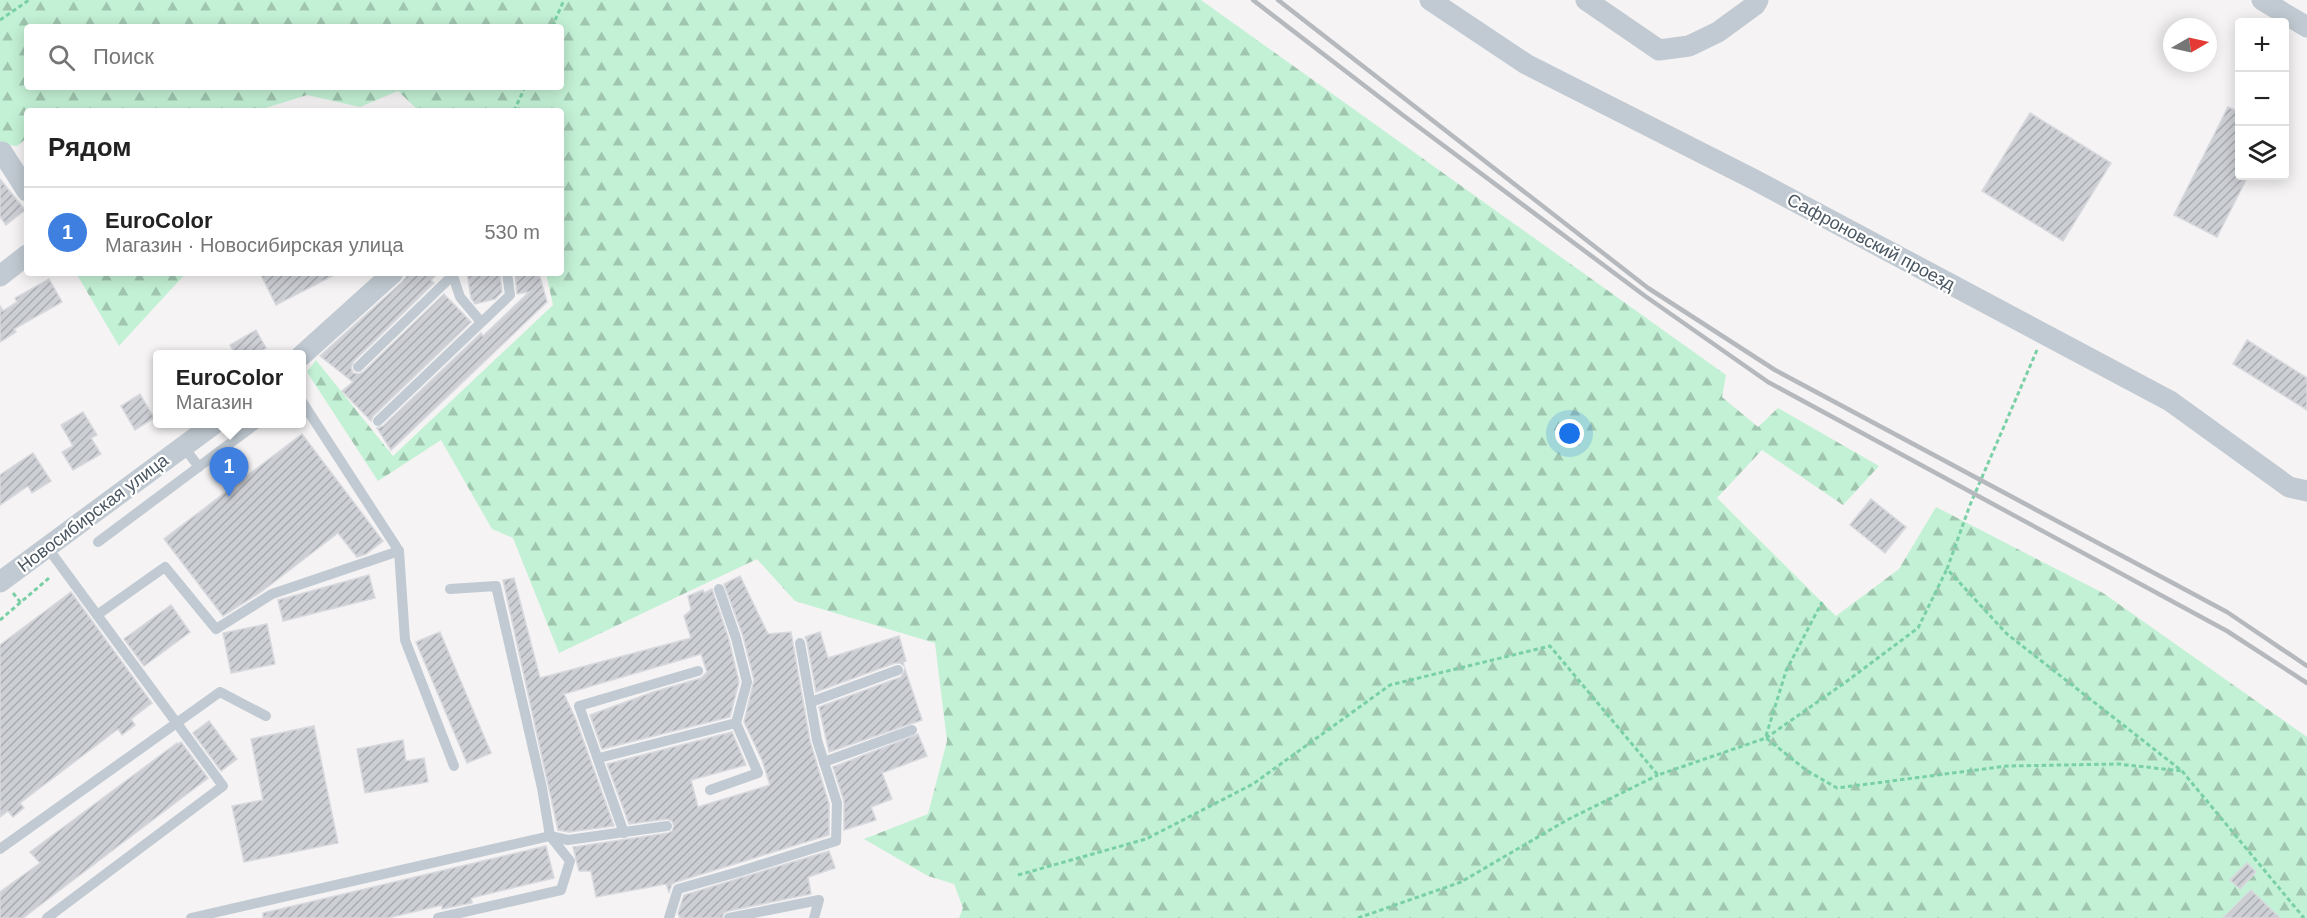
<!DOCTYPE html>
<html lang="ru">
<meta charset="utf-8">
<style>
:root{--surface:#fff;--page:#f6f6f6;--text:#222;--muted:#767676;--line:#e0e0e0;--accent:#111827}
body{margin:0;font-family:Helvetica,sans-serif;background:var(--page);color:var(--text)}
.controls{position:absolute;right:18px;top:18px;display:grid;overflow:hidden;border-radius:6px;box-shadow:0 3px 15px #0003}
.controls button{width:54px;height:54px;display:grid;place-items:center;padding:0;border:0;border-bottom:2px solid var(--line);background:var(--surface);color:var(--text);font:30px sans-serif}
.compass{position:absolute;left:2163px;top:18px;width:54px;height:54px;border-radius:50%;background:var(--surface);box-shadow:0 3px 15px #0003;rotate:81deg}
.you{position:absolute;left:1570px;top:434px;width:21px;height:21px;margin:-15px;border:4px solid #fff;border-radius:50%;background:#1a73e8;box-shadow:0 0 0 9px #1a73e833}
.badge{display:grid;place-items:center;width:39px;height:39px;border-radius:50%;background:var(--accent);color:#fff;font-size:20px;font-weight:700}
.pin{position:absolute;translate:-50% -50px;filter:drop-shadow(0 2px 3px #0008)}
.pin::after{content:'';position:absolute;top:32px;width:21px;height:18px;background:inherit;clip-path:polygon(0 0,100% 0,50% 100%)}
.popup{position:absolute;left:153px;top:350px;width:153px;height:78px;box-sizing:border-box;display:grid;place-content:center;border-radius:6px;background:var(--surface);filter:drop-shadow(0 2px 4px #0005);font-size:20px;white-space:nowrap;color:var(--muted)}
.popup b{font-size:22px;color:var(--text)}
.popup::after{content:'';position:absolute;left:50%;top:100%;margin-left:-12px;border:12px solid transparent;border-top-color:var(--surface)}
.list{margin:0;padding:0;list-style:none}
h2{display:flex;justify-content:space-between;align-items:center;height:78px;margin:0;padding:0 24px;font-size:26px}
h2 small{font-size:20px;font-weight:400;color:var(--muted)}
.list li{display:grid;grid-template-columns:39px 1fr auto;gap:18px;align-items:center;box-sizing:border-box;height:90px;padding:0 24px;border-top:2px solid var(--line)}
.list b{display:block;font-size:22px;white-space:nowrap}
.list p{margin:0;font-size:20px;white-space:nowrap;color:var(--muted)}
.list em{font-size:20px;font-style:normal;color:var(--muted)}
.icon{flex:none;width:33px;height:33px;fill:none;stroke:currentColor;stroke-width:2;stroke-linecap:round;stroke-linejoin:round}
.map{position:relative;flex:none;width:2307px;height:918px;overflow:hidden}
.search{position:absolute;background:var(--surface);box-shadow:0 3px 15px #0003;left:24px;top:24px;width:540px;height:66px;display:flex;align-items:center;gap:15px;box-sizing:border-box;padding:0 21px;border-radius:6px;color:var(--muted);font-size:22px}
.panel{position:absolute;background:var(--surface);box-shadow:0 3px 15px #0003;left:24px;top:108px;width:540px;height:168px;border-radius:6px}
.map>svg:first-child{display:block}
</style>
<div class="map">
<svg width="2307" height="918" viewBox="0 0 2307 918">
<defs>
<pattern id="forest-firs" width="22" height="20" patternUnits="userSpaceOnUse" patternTransform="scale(1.5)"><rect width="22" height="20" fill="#c3f1d5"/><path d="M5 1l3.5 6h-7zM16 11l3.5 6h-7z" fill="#a0c6b0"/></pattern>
<pattern id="building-hatch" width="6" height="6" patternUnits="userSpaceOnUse" patternTransform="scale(1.5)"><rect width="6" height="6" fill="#cdcfd5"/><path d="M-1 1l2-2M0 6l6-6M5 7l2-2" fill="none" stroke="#a8abb0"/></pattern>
</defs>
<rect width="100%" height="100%" fill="#f5f3f3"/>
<g fill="url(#forest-firs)" fill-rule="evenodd">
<path d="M0,0H1201L1726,375L1722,397L1758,427L1778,408L1879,466L1843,505L1762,450L1717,498L1836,616L1899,569L1936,507L2103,593L2307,737V918H959L963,908L954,884L928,876L864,839L928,814L947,741L935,643L795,601L757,559L559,653L513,538L492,529L441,440L378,481L307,372L316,360L393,456L553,305L546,273H561V111H419L398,91L360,107L307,95L256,111H27V138L17,146L0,144ZM27,27H561V87H27Z"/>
<polygon points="76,273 186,273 119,346"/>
</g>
<g fill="url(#building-hatch)" stroke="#d7d9de" stroke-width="1.5">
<polygon points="2228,107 2240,112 2240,176 2248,176 2217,237 2174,215"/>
<polygon points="2030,113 2111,163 2063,241 1982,191"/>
<polygon points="0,179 25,210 6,225 0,217"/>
<polygon points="260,273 338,273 276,305"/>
<polygon points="409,273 438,273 431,280 434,283 353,362 351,368 353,373 359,374 363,372 444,294 471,322 373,416 371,421 342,391 353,382 320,356 402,282"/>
<polygon points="467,273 500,273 502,292 495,299 475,304 471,298"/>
<polygon points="515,273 539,273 547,302 391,450 377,428 383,426 481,333 483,336 529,292 517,294"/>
<polygon points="49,279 62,302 14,329 16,332 0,342 0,306 3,311 17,302 15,298"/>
<polygon points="256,330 266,348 255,354 235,354 230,345"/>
<polygon points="2247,340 2307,378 2307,410 2233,364"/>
<polygon points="140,394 154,418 135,430 121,406"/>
<polygon points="83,412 97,435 91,438 101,454 73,470 62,452 73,446 61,425"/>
<polygon points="302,434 383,541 366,554 357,557 338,533 261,592 223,616 164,539"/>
<polygon points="33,453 51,481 32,493 28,486 0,505 0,475"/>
<polygon points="1871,499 1906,527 1885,553 1850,525"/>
<polygon points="369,575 375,598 283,621 278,600"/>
<polygon points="740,576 768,634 791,632 810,741 829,804 829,835 676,882 672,884 669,892 666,884 596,897 591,871 579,871 573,847 668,833 672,831 674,826 672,821 667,819 629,824 607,764 732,732 746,765 691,780 698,807 770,785 762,760 744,722 754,680 743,636 724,584"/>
<polygon points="514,578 540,678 691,638 684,616 691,610 688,596 703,590 704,593 712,589 729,640 739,682 730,717 602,749 590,715 653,692 701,678 707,672 701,654 564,694 576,720 614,826 569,832 558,830 503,580"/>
<polygon points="71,592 152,703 131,719 135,725 122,735 118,729 20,803 24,808 13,817 8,811 0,817 0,645"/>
<polygon points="171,605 190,632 144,666 124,639"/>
<polygon points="267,624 275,664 231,673 223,633"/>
<polygon points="440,632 491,753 467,763 416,642"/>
<polygon points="820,632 828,658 899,636 906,661 903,662 904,666 900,663 895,663 816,692 807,642 805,637"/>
<polygon points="905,669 922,720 829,752 819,707 901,677"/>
<polygon points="209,721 237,759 221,771 193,733"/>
<polygon points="314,726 338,843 244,862 232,806 263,800 251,739"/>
<polygon points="918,734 927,756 882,773 892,799 871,807 876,820 844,830 844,801 833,767"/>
<polygon points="403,740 406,761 424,758 428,782 365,793 357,749"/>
<polygon points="181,742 208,778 23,918 0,918 0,892 40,863 30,852 177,743 178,744"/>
<polygon points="546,846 554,878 471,898 472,903 442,909 442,905 388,918 263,918 263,913"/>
<polygon points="829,851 835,868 808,877 811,894 728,911 724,913 722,918 680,918 678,913 684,895"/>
<polygon points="2247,863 2256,872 2240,889 2230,880"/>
<polygon points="2251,890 2280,918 2223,918"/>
</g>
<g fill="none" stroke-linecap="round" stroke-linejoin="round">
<g stroke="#7ad0a6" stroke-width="3" stroke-dasharray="4.5 3" stroke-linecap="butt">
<polyline points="0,20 29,0"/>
<polyline points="552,27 564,0"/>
<polyline points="514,111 525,87"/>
<polyline points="2037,350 1970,505 1947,569 2007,634 2182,771 2304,918"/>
<polyline points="13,593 21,603"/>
<polyline points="0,620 49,578"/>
<polyline points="1766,736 1786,671 1822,602"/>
<polyline points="1766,738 1843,684 1918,628 1947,569"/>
<polyline points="1018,875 1146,839 1253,784 1390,685 1550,646 1658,775 1766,738 1806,770 1837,788 2007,766 2118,764 2182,771"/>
<polyline points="1358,918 1461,882 1567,820 1658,775"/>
</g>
<g stroke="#c1cad2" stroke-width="10">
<polyline points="452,273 460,297 481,322"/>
<polyline points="358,367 453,275"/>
<polyline points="301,400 399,551 405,640 454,766"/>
<polyline points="378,421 510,295 507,273"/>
<polyline points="183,446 199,467"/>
<polyline points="98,542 256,424"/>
<polyline points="97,615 165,567 216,629 272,594 399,551"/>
<polyline points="811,702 898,670"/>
<polyline points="599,758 736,723 747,682 736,638 719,589"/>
<polyline points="824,762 912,730"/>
<polyline points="710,790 758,773 736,723"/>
<polyline points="624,833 579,706 698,671"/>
<polyline points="0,849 220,692 266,716"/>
<polyline points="47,918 223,786 47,547"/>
<polyline points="191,918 550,836 568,840 667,826"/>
<polyline points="438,918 561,890 570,861 550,836 542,788 496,586 450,589"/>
<polyline points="669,918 678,889 738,872 836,841 837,803 817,740 800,643"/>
<polyline points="729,918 819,900 814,918"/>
</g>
<g stroke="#c1cad2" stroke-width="21">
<polyline points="1430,0 1526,64 1753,179 2170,401 2289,487 2307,491"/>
<polyline points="1586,0 1659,50 1689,46 1718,32 1755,5 1758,0"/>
<polyline points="2262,0 2307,27"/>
<polyline points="2,152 27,191"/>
<polyline points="0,276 27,255"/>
<polyline points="301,356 393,273"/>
<polyline points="0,582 214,424"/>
</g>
<g stroke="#b5b8bd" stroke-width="4.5">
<polyline points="1253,0 1404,116 1645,296 1768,382 2227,631 2307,683"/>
<polyline points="1278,0 1648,288 1775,370 2227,612 2307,666"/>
</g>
</g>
<g text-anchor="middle" stroke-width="4.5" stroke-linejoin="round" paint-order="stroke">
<g font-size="18" fill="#4a5661" stroke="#fff">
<text transform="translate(1871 242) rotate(28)" y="6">Сафроновский проезд</text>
<text transform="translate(93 513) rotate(-37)" y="6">Новосибирская улица</text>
</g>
</g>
</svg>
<div class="controls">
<button>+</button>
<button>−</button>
<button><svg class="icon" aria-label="layers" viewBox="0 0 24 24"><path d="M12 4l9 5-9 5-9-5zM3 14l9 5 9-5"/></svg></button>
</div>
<svg class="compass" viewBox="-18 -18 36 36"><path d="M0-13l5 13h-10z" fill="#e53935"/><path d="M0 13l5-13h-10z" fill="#767676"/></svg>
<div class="you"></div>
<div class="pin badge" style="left:229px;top:497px;background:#3f7fe0">1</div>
<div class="popup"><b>EuroColor</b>Магазин</div>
<div class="search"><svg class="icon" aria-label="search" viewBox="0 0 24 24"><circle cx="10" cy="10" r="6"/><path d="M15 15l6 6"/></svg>Поиск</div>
<section class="panel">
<h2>Рядом<small></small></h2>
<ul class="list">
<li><span class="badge" style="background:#3f7fe0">1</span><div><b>EuroColor</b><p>Магазин · Новосибирская улица</p></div><em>530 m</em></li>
</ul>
</section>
</div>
